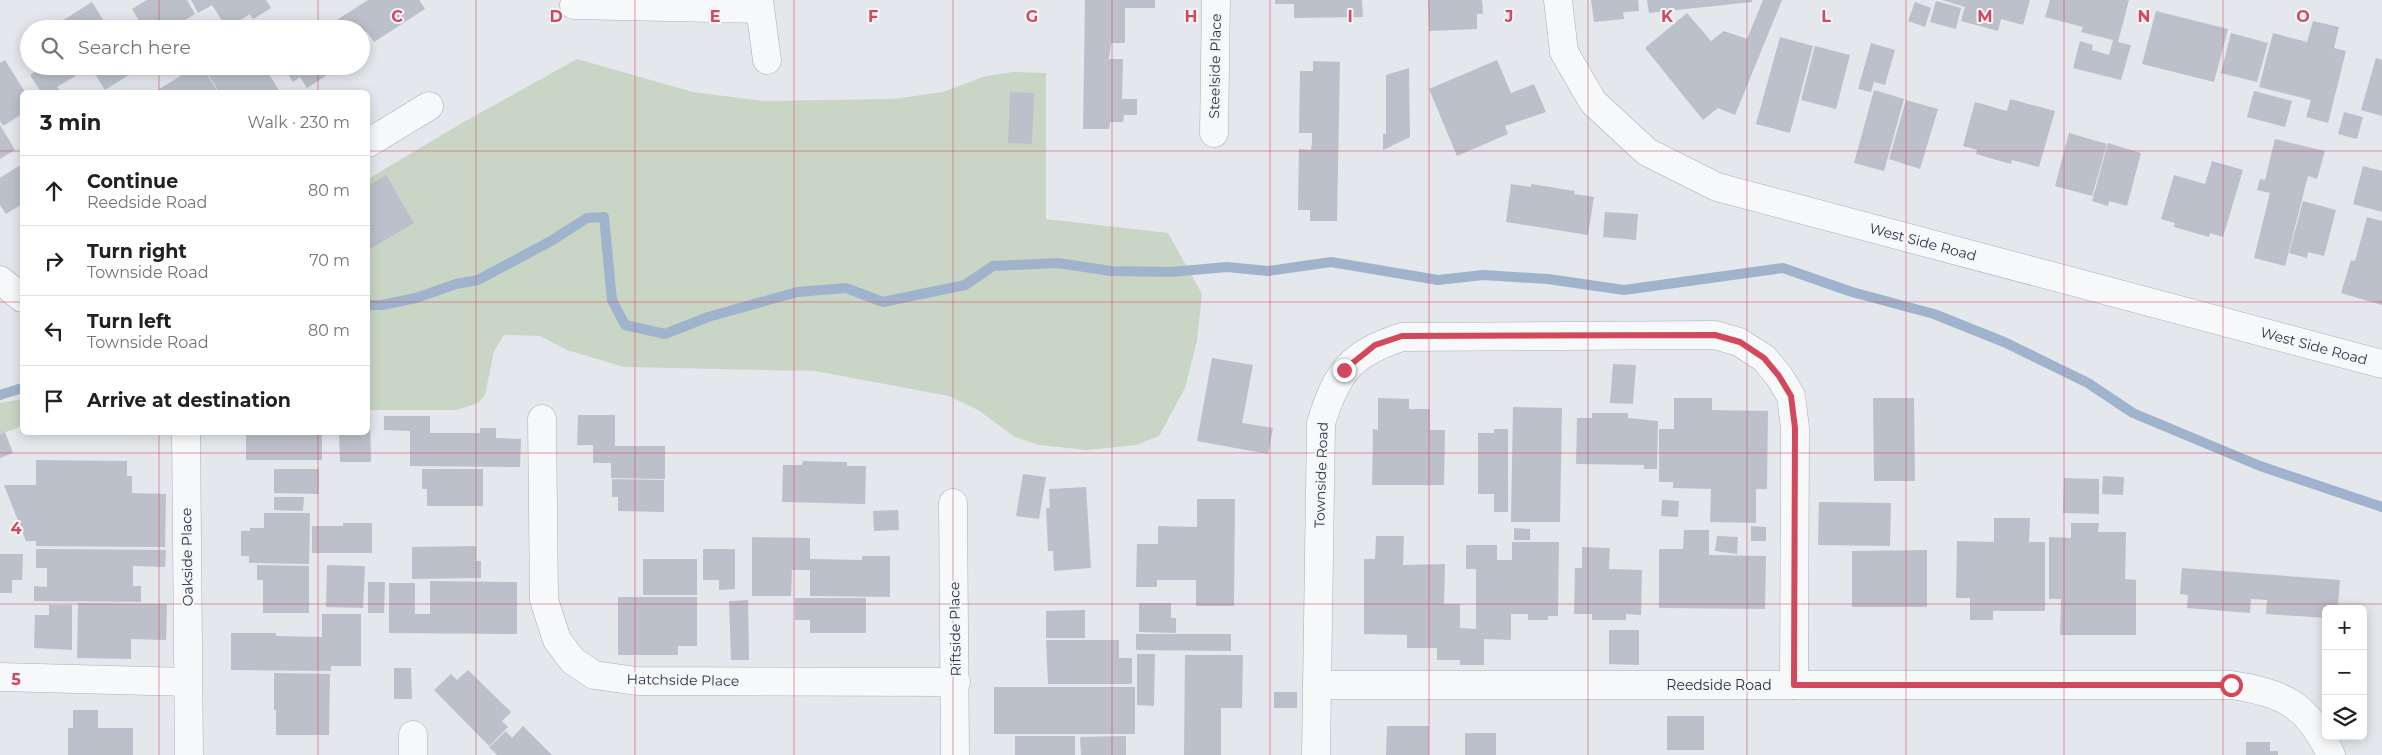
<!DOCTYPE html>
<meta charset="utf-8">
<style>
:root{--surface:#fff;--page:#f2f2f2;--text:#202124;--muted:#757577;--line:#e0e0e0}
body{margin:0;font-family:Montserrat,sans-serif;background:var(--page);color:var(--text)}
.controls{position:absolute;right:15px;bottom:15px;display:grid;overflow:hidden;border-radius:8px;box-shadow:0 2px 12px #0003}
.controls button{width:45px;height:45px;display:grid;place-items:center;padding:0;border:0;border-bottom:1px solid var(--line);background:var(--surface);color:var(--text);font:25px sans-serif}
.stop{position:absolute;width:15px;height:15px;margin:-11px;border:4px solid #d1495b;border-radius:50%;background:#fff}
.stop.end{background:#d1495b;border-color:#fff;box-shadow:0 1px 5px #0008}
.list{margin:0;padding:0;list-style:none}
h2{display:flex;justify-content:space-between;align-items:center;height:65px;margin:0;padding:0 20px;font-size:21px}
h2 small{font-size:16px;font-weight:400;color:var(--muted)}
.list li{display:grid;grid-template-columns:32px 1fr auto;gap:15px;align-items:center;box-sizing:border-box;height:70px;padding:0 20px;border-top:1px solid var(--line)}
.list b{display:block;font-size:19px;white-space:nowrap}
.list p{margin:0;font-size:16px;white-space:nowrap;color:var(--muted)}
.list em{font-size:16px;font-style:normal;color:var(--muted)}
.icon{flex:none;width:28px;height:28px;fill:none;stroke:currentColor;stroke-width:2;stroke-linecap:round;stroke-linejoin:round}
.map{position:relative;flex:none;width:2382px;height:755px;overflow:hidden}
.search{position:absolute;background:var(--surface);box-shadow:0 2px 12px #0003;left:20px;top:20px;width:350px;height:55px;display:flex;align-items:center;gap:12px;box-sizing:border-box;padding:0 18px;border-radius:28px;color:var(--muted);font-size:19px}
.panel{position:absolute;background:var(--surface);box-shadow:0 2px 12px #0003;left:20px;top:90px;width:350px;height:345px;border-radius:8px}
.map>svg:first-child{display:block}
</style>
<div class="map">
<svg width="2382" height="755" viewBox="0 0 2382 755">
<rect width="100%" height="100%" fill="#e4e7ec"/>
<g fill="#c9d6c5">
<polygon points="577,59 693,92 763,101 893,99 943,92 986,76 1013,72 1046,73 1046,219 1168,233 1202,294 1197,341 1185,388 1159,436 1136,445 1087,450 1039,445 1015,437 978,410 949,396 815,371 624,367 567,350 540,336 504,335 494,351 485,395 478,403 457,410 368,410 368,179 462,123"/>
<polygon points="22,399 22,426 0,434 0,403"/>
</g>
<g fill="none" stroke-linecap="round" stroke-linejoin="round">
<g stroke="#9fb4cc" stroke-width="10">
<polyline points="368,305 382,305 416,298 456,284 478,280 551,241 587,218 604,217 612,300 625,325 665,334 708,317 797,292 846,288 883,302 965,285 993,266 1058,263 1111,271 1171,272 1227,267 1268,271 1331,262 1438,280 1483,275 1548,279 1624,290 1783,268 1852,292 1934,314 2004,342 2088,383 2133,413 2260,466 2382,507"/>
<polyline points="0,395 22,388"/>
</g>
</g>
<g fill="#bbc0ca">
<polygon points="147,0 187,0 195,14 171,29 144,29 132,9"/>
<polygon points="191,0 266,0 271,8 253,19 250,14 227,28 212,5 198,13"/>
<polygon points="368,0 419,0 425,9 374,42 367,32 361,35 361,29 323,29"/>
<polygon points="1085,0 1155,0 1155,8 1125,8 1125,43 1111,43 1109,59 1123,59 1122,99 1137,99 1137,115 1124,115 1123,122 1110,122 1109,129 1083,129"/>
<polygon points="1275,0 1362,0 1363,17 1294,18 1294,4 1275,4"/>
<polygon points="1428,0 1482,0 1483,14 1477,14 1477,29 1429,31"/>
<polygon points="1591,0 1638,0 1639,11 1623,12 1624,19 1594,22"/>
<polygon points="1647,0 1752,0 1752,2 1649,13"/>
<polygon points="1763,0 1782,0 1735,115 1718,108 1703,120 1645,48 1687,13 1711,41 1724,31 1747,39"/>
<polygon points="1942,0 2030,0 2023,25 2001,19 1998,31 1961,21 1965,7"/>
<polygon points="2050,0 2129,0 2118,42 2131,45 2121,80 2073,68 2080,41 2093,45 2092,50 2109,55 2113,40 2081,32 2083,27 2045,17"/>
<polygon points="1936,1 1961,8 1956,29 1930,22"/>
<polygon points="92,2 109,29 66,29 62,21"/>
<polygon points="1915,2 1931,8 1925,27 1908,21"/>
<polygon points="2156,11 2228,29 2214,82 2142,64"/>
<polygon points="60,21 65,29 48,29"/>
<polygon points="2313,21 2339,27 2334,48 2346,51 2328,123 2306,117 2311,100 2259,87 2273,33 2307,42"/>
<polygon points="2231,33 2268,43 2257,82 2221,73"/>
<polygon points="1780,37 1813,46 1790,133 1756,124"/>
<polygon points="1871,43 1895,50 1885,85 1874,82 1871,92 1858,89"/>
<polygon points="1815,46 1850,55 1836,109 1801,100"/>
<polygon points="2376,58 2382,60 2382,116 2361,110"/>
<polygon points="5,60 25,92 22,92 22,114 3,126 0,121 0,63"/>
<polygon points="1497,60 1511,93 1534,84 1546,112 1505,126 1508,134 1457,156 1429,89"/>
<polygon points="1313,61 1340,62 1337,221 1310,221 1310,210 1298,210 1299,149 1311,150 1312,141 1312,133 1299,133 1300,71 1313,71"/>
<polygon points="44,66 88,66 89,68 57,87 61,92 41,92 30,75"/>
<polygon points="90,66 132,66 135,71 105,90"/>
<polygon points="197,66 202,66 218,92 157,92 156,91"/>
<polygon points="203,66 264,66 280,92 219,92"/>
<polygon points="283,66 341,66 307,88 300,77 293,82"/>
<polygon points="1409,68 1410,137 1383,150 1383,134 1386,134 1386,75"/>
<polygon points="1874,90 1904,99 1884,171 1854,163"/>
<polygon points="2254,91 2292,101 2285,127 2247,117"/>
<polygon points="1010,92 1034,93 1032,144 1008,143"/>
<polygon points="2010,99 2055,111 2039,167 2012,160 2011,164 1993,159 1976,154 1977,150 1963,146 1975,102 2007,111"/>
<polygon points="1906,100 1938,109 1920,169 1889,159"/>
<polygon points="2344,112 2363,117 2357,139 2338,134"/>
<polygon points="0,125 15,150 0,159"/>
<polygon points="2069,133 2107,144 2092,196 2055,186"/>
<polygon points="2275,139 2325,151 2317,179 2308,176 2285,266 2254,258 2270,193 2257,190 2260,179 2265,180"/>
<polygon points="2108,143 2141,153 2127,206 2109,201 2108,206 2092,201"/>
<polygon points="2212,161 2243,170 2223,237 2210,233 2209,237 2174,227 2175,223 2161,219 2174,175 2205,184"/>
<polygon points="22,164 22,204 6,214 0,205 0,178"/>
<polygon points="2363,166 2382,171 2382,212 2353,204"/>
<polygon points="386,175 414,223 368,250 368,186"/>
<polygon points="1511,184 1531,187 1531,184 1575,191 1574,194 1594,197 1588,235 1506,222"/>
<polygon points="2303,201 2336,210 2324,256 2308,252 2307,258 2289,253"/>
<polygon points="1605,212 1638,214 1636,240 1603,237"/>
<polygon points="2367,217 2382,221 2382,305 2341,293 2351,260 2355,261"/>
<polygon points="1212,358 1253,365 1242,423 1273,428 1268,454 1197,441"/>
<polygon points="1613,364 1636,365 1633,404 1610,403"/>
<polygon points="1378,398 1409,399 1409,409 1430,409 1430,430 1445,430 1444,485 1372,485 1373,429 1378,430"/>
<polygon points="1674,398 1712,398 1712,410 1768,411 1767,489 1756,489 1756,523 1710,522 1711,489 1673,488 1673,482 1659,482 1659,429 1674,429"/>
<polygon points="1873,398 1914,398 1915,481 1874,481"/>
<polygon points="1513,407 1562,408 1560,522 1511,522"/>
<polygon points="368,412 370,412 371,462 340,462 339,432 368,432"/>
<polygon points="1592,413 1628,413 1628,418 1658,421 1657,469 1644,469 1644,465 1576,464 1577,418 1592,418"/>
<polygon points="578,415 615,415 615,446 665,446 665,479 611,478 611,463 593,463 593,445 577,445"/>
<polygon points="384,416 430,416 430,433 480,433 480,428 496,428 496,438 521,439 520,467 410,466 410,431 384,430"/>
<polygon points="1494,429 1508,429 1508,512 1494,512 1494,494 1478,494 1478,433 1494,433"/>
<polygon points="5,432 13,453 0,458 0,434"/>
<rect x="246" y="432" width="76" height="28"/>
<polygon points="36,460 127,461 127,476 132,476 132,493 166,494 165,547 36,546 36,541 26,541 4,485 36,485"/>
<polygon points="803,461 847,462 847,466 866,466 865,504 782,502 783,465 802,465"/>
<polygon points="274,469 319,469 319,494 274,493"/>
<polygon points="422,469 483,469 483,506 427,506 427,489 422,489"/>
<polygon points="1023,474 1046,477 1039,519 1016,516"/>
<polygon points="2103,476 2124,477 2123,495 2102,494"/>
<polygon points="2064,478 2099,479 2099,514 2063,513"/>
<polygon points="612,479 664,480 664,512 618,511 618,497 612,497"/>
<polygon points="1086,487 1091,568 1054,571 1053,551 1048,551 1046,508 1050,508 1049,489"/>
<polygon points="274,497 304,497 303,511 274,510"/>
<polygon points="1197,499 1235,499 1234,606 1196,606 1196,580 1157,580 1157,587 1136,587 1137,544 1158,544 1158,526 1197,527"/>
<polygon points="1662,500 1679,501 1678,517 1661,516"/>
<polygon points="1819,502 1891,503 1890,546 1818,545"/>
<polygon points="898,510 899,530 874,531 873,511"/>
<polygon points="264,513 310,513 309,564 249,563 249,556 241,556 241,531 250,531 250,528 264,528"/>
<polygon points="1994,518 2030,518 2029,542 2045,542 2045,611 1993,611 1993,620 1970,620 1970,598 1956,598 1957,541 1994,542"/>
<polygon points="343,523 372,523 372,553 312,553 312,526 343,526"/>
<polygon points="2071,523 2099,523 2098,532 2126,532 2125,579 2136,580 2136,635 2060,635 2061,599 2049,599 2049,537 2071,538"/>
<polygon points="1751,526 1766,527 1766,541 1751,541"/>
<polygon points="1514,528 1530,529 1530,540 1514,540"/>
<polygon points="1684,530 1709,530 1709,555 1766,556 1765,609 1659,608 1659,549 1683,549"/>
<polygon points="1376,536 1404,536 1403,565 1445,564 1444,604 1460,604 1460,628 1476,629 1476,569 1466,569 1466,545 1497,545 1497,560 1512,560 1512,542 1559,542 1558,616 1548,616 1548,620 1528,620 1528,614 1511,614 1511,640 1484,639 1484,665 1460,665 1460,660 1437,660 1437,648 1407,648 1407,635 1364,634 1364,559 1375,559"/>
<polygon points="1717,536 1738,537 1737,554 1715,551"/>
<polygon points="752,537 810,538 810,559 862,560 862,556 890,556 890,597 810,596 810,570 792,570 791,596 752,596"/>
<polygon points="476,546 476,561 481,561 481,578 412,579 412,547"/>
<polygon points="1582,547 1610,548 1609,569 1642,570 1641,615 1626,614 1626,620 1592,620 1592,614 1574,614 1575,568 1582,568"/>
<polygon points="36,549 166,550 165,567 133,566 133,586 141,586 141,602 34,601 34,586 47,587 47,568 36,568"/>
<polygon points="703,549 735,549 735,589 719,590 719,580 703,580"/>
<polygon points="1927,550 1927,607 1852,607 1852,551"/>
<polygon points="0,554 23,554 22,580 12,580 12,593 0,593"/>
<rect x="643" y="559" width="54" height="36"/>
<polygon points="257,565 309,566 309,613 263,613 263,580 257,580"/>
<polygon points="327,565 365,566 363,608 326,607"/>
<polygon points="2182,568 2340,580 2338,605 2329,605 2329,609 2326,609 2326,618 2266,614 2267,600 2251,599 2250,613 2187,608 2188,595 2180,594"/>
<polygon points="430,581 517,582 517,634 389,633 389,583 415,583 415,614 430,614"/>
<polygon points="368,582 385,582 384,613 368,613"/>
<polygon points="618,597 697,597 697,646 678,646 678,655 618,655"/>
<polygon points="795,598 866,598 866,633 810,633 810,620 795,620"/>
<polygon points="748,600 749,660 731,660 729,601"/>
<polygon points="78,603 167,604 166,640 131,639 131,659 77,658"/>
<polygon points="1139,603 1171,603 1171,618 1176,618 1176,633 1139,632"/>
<polygon points="49,605 72,605 72,650 34,648 35,615 49,615"/>
<polygon points="1085,610 1085,638 1046,638 1046,611"/>
<polygon points="322,614 361,614 361,666 331,666 331,671 231,670 231,633 276,633 276,636 322,637"/>
<polygon points="1609,630 1639,630 1639,665 1609,664"/>
<polygon points="1136,634 1231,634 1231,651 1136,650"/>
<polygon points="1046,640 1119,640 1119,658 1132,658 1132,684 1048,684"/>
<polygon points="1137,654 1155,654 1154,706 1137,705"/>
<polygon points="1185,655 1243,655 1242,708 1221,708 1221,755 1184,755"/>
<polygon points="394,668 411,668 412,699 394,699"/>
<polygon points="468,670 511,712 502,721 508,727 489,746 434,690 451,674 457,680"/>
<polygon points="274,673 330,674 329,735 276,735 276,710 274,710"/>
<rect x="994" y="687" width="141" height="47"/>
<rect x="1274" y="692" width="23" height="16"/>
<polygon points="73,710 98,710 98,728 133,728 133,755 68,755 68,728 73,728"/>
<rect x="1667" y="716" width="37" height="34"/>
<polygon points="523,726 552,755 497,755 489,747 506,731 512,738"/>
<polygon points="1387,726 1429,726 1429,755 1386,755"/>
<rect x="1465" y="733" width="31" height="22"/>
<rect x="1015" y="736" width="60" height="19"/>
<polygon points="1126,736 1126,755 1081,755 1080,737"/>
<polygon points="2246,742 2270,742 2270,751 2278,751 2278,755 2246,755"/>
</g>
<g fill="none" stroke-linecap="round" stroke-linejoin="round">
<g stroke="#a9aeb7" stroke-width="29">
<g id="minor">
<polyline points="759,0 767,60"/>
<polyline points="1558,0 1564,52 1593,102 1647,152 1717,187 2382,364"/>
<polyline points="574,5 760,9"/>
<polyline points="1214,133 1216,0"/>
<polyline points="368,143 429,106"/>
<polyline points="0,280 22,298"/>
<polyline points="542,419 544,600 557,640 573,661 594,675 637,681 956,682"/>
<polyline points="186,432 189,755"/>
<polyline points="953,503 955,755"/>
<polyline points="0,677 188,682"/>
<path d="M1317,685H2231C2284,693 2308,705 2331,755"/>
<polyline points="413,735 413,755"/>
<path d="M1316,755L1321,423C1337,372 1350,354 1402,337L1715,335L1739,342L1764,358L1779,376L1791,396L1795,428L1794,685"/>
</g>
</g>
<use href="#minor" stroke="#f7f8fa" stroke-width="28"/>
</g>
<g fill="none" stroke-linecap="round" stroke-linejoin="round">
<polyline stroke="#d1495b" stroke-width="6" points="1344,370 1375,345 1402,336 1715,335 1740,342 1764,358 1779,376 1791,396 1795,428 1794,685 2231,685"/>
</g>
<path fill="none" stroke="#d1495b" stroke-width="1" stroke-opacity="0.55" d="M159,0V29M318,0V29M476,0V755M635,0V755M794,0V755M953,0V755M1112,0V755M1270,0V755M1429,0V755M1588,0V755M1747,0V755M1906,0V755M2064,0V755M2223,0V755M159,66V92M318,66V92M0,151H22M368,151H2382M0,302H22M368,302H2382M159,432V755M318,432V755M0,453H2382M0,604H2382"/>
<g text-anchor="middle" stroke-width="4" stroke-linejoin="round" paint-order="stroke">
<g font-size="14" fill="#2b3445" stroke="#f4f6f9">
<text transform="translate(1215 66) rotate(-89)" y="5">Steelside Place</text>
<text transform="translate(1923 242) rotate(15)" y="5">West Side Road</text>
<text transform="translate(2314 346) rotate(15)" y="5">West Side Road</text>
<text transform="translate(1321 475) rotate(-88)" y="5">Townside Road</text>
<text transform="translate(187 557) rotate(-91)" y="5">Oakside Place</text>
<text transform="translate(955 629) rotate(-91)" y="5">Riftside Place</text>
<text transform="translate(683 680) rotate(1)" y="5">Hatchside Place</text>
<text x="1719" y="690">Reedside Road</text>
</g>
</g>
<g font-size="16" text-anchor="middle" font-weight="bold" fill="#d1495b" stroke="#f4f6f9" stroke-width="4" stroke-linejoin="round" paint-order="stroke">
<text x="397" y="22">C</text>
<text x="556" y="22">D</text>
<text x="715" y="22">E</text>
<text x="873" y="22">F</text>
<text x="1032" y="22">G</text>
<text x="1191" y="22">H</text>
<text x="1350" y="22">I</text>
<text x="1509" y="22">J</text>
<text x="1667" y="22">K</text>
<text x="1826" y="22">L</text>
<text x="1985" y="22">M</text>
<text x="2144" y="22">N</text>
<text x="2303" y="22">O</text>
<text x="16" y="534">4</text>
<text x="16" y="685">5</text>
</g>
</svg>
<div class="controls">
<button>+</button>
<button>−</button>
<button><svg class="icon" aria-label="layers" viewBox="0 0 24 24"><path d="M12 4l9 5-9 5-9-5zM3 14l9 5 9-5"/></svg></button>
</div>
<div class="stop" style="left:2231px;top:685px"></div>
<div class="stop end" style="left:1344px;top:370px"></div>
<div class="search"><svg class="icon" aria-label="search" viewBox="0 0 24 24"><circle cx="10" cy="10" r="6"/><path d="M15 15l6 6"/></svg>Search here</div>
<section class="panel">
<h2>3 min<small>Walk · 230 m</small></h2>
<ul class="list">
<li><svg class="icon" aria-label="ahead" viewBox="0 0 24 24"><path d="M12 20V5M6 11l6-6 6 6"/></svg><div><b>Continue</b><p>Reedside Road</p></div><em>80 m</em></li>
<li><svg class="icon" aria-label="right" viewBox="0 0 24 24"><path d="M7 20v-9h11M14 6l5 5-5 5"/></svg><div><b>Turn right</b><p>Townside Road</p></div><em>70 m</em></li>
<li><svg class="icon" aria-label="left" viewBox="0 0 24 24"><path d="M17 20v-9H6M10 6l-5 5 5 5"/></svg><div><b>Turn left</b><p>Townside Road</p></div><em>80 m</em></li>
<li><svg class="icon" aria-label="arrive" viewBox="0 0 24 24"><path d="M6 21V4h12l-3 4 3 4H6"/></svg><div><b>Arrive at destination</b></div></li>
</ul>
</section>
</div>
